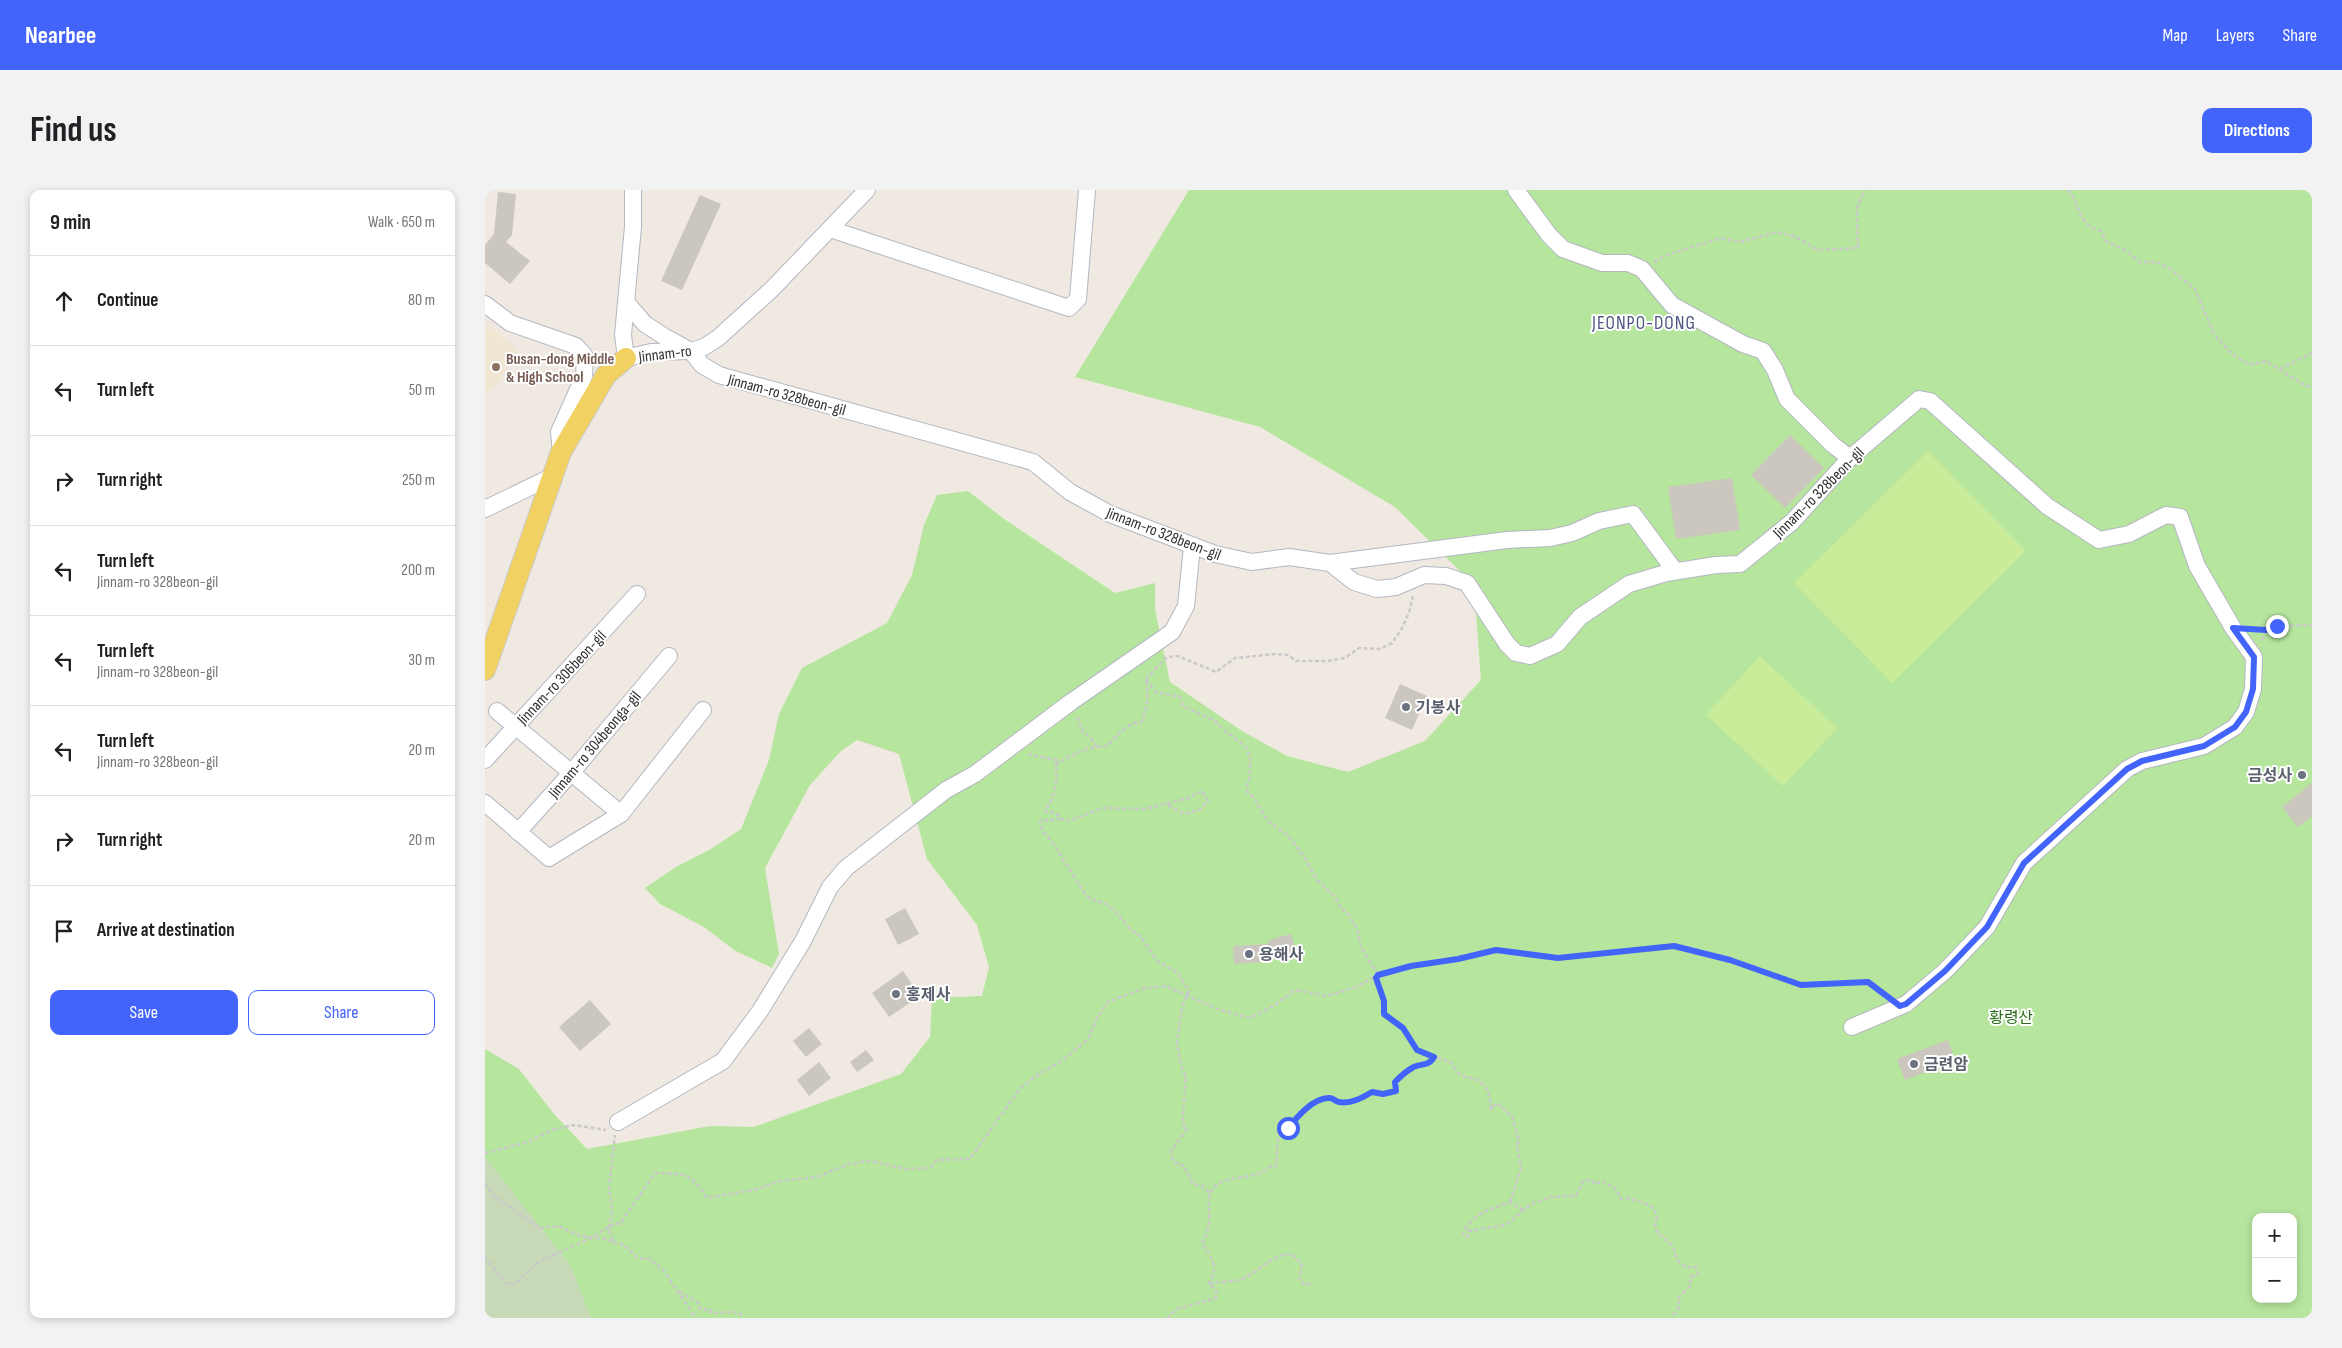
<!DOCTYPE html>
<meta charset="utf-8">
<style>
:root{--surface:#fff;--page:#f2f2f2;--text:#202124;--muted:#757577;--line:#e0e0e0;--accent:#4264fb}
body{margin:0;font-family:"Sofia Sans Condensed","Noto Sans KR",sans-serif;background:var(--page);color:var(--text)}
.controls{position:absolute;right:15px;bottom:15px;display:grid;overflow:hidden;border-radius:10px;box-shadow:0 2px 8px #0003}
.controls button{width:45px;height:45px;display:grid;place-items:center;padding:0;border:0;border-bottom:1px solid var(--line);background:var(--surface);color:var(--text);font:25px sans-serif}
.stop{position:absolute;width:15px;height:15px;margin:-11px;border:4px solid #4264fb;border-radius:50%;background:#fff}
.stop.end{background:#4264fb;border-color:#fff;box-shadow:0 1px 5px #0008}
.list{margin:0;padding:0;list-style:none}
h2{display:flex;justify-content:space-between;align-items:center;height:65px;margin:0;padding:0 20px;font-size:21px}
h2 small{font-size:16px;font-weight:400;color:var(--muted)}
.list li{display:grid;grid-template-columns:32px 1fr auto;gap:15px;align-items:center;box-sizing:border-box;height:90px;padding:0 20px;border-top:1px solid var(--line)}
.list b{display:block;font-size:19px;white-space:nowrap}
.list p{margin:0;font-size:16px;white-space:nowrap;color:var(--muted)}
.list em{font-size:16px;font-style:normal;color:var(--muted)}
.actions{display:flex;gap:10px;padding:15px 20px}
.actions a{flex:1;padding:11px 0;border:1px solid var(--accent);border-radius:10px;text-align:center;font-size:18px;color:var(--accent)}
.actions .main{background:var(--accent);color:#fff}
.icon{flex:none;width:28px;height:28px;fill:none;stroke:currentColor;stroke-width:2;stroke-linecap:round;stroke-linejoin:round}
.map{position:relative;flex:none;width:1827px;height:1128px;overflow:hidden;border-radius:10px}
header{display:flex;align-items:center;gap:30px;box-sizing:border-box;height:70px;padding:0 25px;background:var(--accent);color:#fff}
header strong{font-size:24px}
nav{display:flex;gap:28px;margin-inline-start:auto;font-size:18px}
.intro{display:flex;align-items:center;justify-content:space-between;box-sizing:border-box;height:120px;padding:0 30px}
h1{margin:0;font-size:35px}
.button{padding:12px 22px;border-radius:10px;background:var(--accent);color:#fff;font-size:18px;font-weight:700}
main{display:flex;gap:30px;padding:0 30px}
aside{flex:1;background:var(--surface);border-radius:10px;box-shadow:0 2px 8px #0003}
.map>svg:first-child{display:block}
</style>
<header>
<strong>Nearbee</strong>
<nav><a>Map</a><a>Layers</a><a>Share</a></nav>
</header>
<div class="intro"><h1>Find us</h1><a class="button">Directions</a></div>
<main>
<aside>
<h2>9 min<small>Walk · 650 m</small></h2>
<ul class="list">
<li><svg class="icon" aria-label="ahead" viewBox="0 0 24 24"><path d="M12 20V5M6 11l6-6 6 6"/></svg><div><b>Continue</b></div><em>80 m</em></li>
<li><svg class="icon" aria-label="left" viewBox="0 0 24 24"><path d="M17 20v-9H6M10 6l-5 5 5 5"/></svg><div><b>Turn left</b></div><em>50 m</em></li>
<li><svg class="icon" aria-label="right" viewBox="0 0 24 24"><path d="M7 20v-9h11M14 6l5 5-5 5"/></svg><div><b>Turn right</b></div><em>250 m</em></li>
<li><svg class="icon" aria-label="left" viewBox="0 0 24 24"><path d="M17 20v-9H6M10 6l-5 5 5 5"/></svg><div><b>Turn left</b><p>Jinnam-ro 328beon-gil</p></div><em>200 m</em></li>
<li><svg class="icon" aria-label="left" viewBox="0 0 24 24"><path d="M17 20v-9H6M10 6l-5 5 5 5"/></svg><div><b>Turn left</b><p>Jinnam-ro 328beon-gil</p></div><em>30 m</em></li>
<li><svg class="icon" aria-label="left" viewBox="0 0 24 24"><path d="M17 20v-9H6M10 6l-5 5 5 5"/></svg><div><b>Turn left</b><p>Jinnam-ro 328beon-gil</p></div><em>20 m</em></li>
<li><svg class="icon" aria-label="right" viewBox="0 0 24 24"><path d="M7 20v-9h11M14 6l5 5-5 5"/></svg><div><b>Turn right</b></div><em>20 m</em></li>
<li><svg class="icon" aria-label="arrive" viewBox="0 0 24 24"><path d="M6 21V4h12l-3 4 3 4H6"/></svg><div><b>Arrive at destination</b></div></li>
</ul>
<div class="actions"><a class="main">Save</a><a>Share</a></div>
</aside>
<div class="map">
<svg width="1827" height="1128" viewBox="0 0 1827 1128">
<rect width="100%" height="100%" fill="#efe9e1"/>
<polygon fill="#f0e6d1" points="0,133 33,160 12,194 0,203"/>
<path fill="#b6e59e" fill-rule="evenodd" d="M704,0H1827V1128H0V859L34,879L69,924L102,959L225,936L269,937L416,884L445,847L447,808L497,806L504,777L492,735L442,669L414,564L372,550L356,561L325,595L280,678L294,764L287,778L249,760L219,737L175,714L160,698L191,677L226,659L256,639L284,570L294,524L317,478L402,433L427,385L439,335L452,305L483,301L519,329L630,403L670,393V419L685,492L757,541L802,566L863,582L940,551L996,490L989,395L910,317L775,237L590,187ZM1771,1027H1808V1109H1771Z"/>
<polygon fill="#c8d9b8" points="0,967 86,1076 106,1128 0,1128"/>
<g fill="#c9ec9a">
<polygon points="1443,261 1541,361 1407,493 1309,393"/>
<polygon points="1275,466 1352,538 1298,596 1221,525"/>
</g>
<g fill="#cbc7bf">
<polygon points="13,2 31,4 27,45 21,52 45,71 25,94 0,73 0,55 9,44"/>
<polygon points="215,5 236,14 197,100 176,91"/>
<polygon points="1305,245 1339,278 1300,318 1266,285"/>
<polygon points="1247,288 1255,340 1191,349 1183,297"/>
<polygon points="915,494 942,506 927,540 900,528"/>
<polygon points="1827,593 1827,626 1813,637 1797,617"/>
<polygon points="420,718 434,744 413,755 400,729"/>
<polygon points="806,744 811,762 779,770 779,772 749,774 748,756 784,754 783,750"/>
<polygon points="418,781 435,806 404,827 387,803"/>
<polygon points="105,810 126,834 95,861 74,837"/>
<polygon points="324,838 337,854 321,867 308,851"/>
<polygon points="1463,850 1469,867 1444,877 1446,880 1420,890 1412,869"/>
<polygon points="381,860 389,870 372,882 365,872"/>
<polygon points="334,872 346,888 324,906 312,890"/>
</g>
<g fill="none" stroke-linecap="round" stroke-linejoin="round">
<g stroke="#b4b7c1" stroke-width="18">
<g id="minor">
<polyline points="148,0 148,37 138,145 141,168 166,162 206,161 219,157 233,148 287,99 382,0"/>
<polyline points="1031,0 1064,45 1078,59 1117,73 1143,73 1157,79 1187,115 1258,154 1278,161 1290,180 1302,209 1348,255 1365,268"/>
<polyline points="345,39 584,118 593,109 602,0"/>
<polyline points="141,112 160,134 180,147 206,161 217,175 234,185 548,272 585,302 625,324 730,364 767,372 804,367 845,373 869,392 892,399 911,397 939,385 961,386 982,393 1022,454 1031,463 1045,466 1072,454 1095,427 1144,394 1181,383 1231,375 1255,374 1307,332 1365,268 1434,209 1445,211 1562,316 1614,350 1644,344 1681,325 1695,327 1712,376 1748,438 1769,467 1768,499 1761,522 1750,537 1719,556 1657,571 1642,579 1539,673 1502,737 1460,781 1421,814 1367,837"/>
<polyline points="0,114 25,133 91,156 100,166 99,186 74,242 76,262"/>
<polyline points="0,319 66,287"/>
<polyline points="845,373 1022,350 1065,348 1087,343 1114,331 1148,324 1190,381"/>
<polyline points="12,521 136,624"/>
<polyline points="0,570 152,404"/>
<polyline points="0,613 64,668 136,624 218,520"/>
<polyline points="33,642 87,582 184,466"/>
<polyline points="133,932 238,871 275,821 318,751 345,697 361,678 461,600 490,584 586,512 687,442 701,416 707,356"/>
</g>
</g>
<g stroke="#c9c9c9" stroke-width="22">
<polyline id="major" points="0,480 76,262 121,185 141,168"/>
</g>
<g stroke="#c9c9c9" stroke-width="2.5" stroke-dasharray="4 2.5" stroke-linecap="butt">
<path d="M1583,0C1597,16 1590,34 1616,41L1622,52L1640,60L1655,72H1671L1684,78L1710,99L1729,144L1746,163L1764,175L1781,171L1821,196L1827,197"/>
<polyline points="1169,72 1182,65 1236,48 1255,52 1292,42 1311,47 1333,60 1373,58 1372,19 1379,0"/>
<polyline points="1795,179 1827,163"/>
<polyline points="1767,439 1781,440 1792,436 1827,435"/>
<polyline points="1777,450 1781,440"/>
<polyline points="661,489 682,467 693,466 731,482 750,468 790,464 803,465 811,471 842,471 860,468 874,458 894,459 907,453 916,440 924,423 928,406"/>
<path d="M661,490L671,502L695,507L698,516L730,531L739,540L760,556L765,567V587L762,595L763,603L770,608L773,616L784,632L804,646L821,670L832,690L849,706L856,718L864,725L872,739L876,757L893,785L891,788L899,811V824L918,838L932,860L965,872L976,886C998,888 1005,898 1006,919L1012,913L1027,926L1034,950L1032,955L1036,978L1025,1012"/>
<path d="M661,491C664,504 662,521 656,532C641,533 632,546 622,556C603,557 586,564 570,575C575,588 568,610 560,621L565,623L570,622L576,629L584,631L618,618L660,619L703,608L717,601L723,611L716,619L699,624L681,614"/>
<polyline points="592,527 598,542 607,549 611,556"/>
<polyline points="543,564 575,571"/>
<path d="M576,629L555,631L557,640L568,653L600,704L605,709L620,713L629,720L646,740L656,747L672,771L693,783L704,801L697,818L692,853L697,879L701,887L698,923V934L702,939L686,961C687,971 689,974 699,976L708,994L717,996L726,1004"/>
<polyline points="0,963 43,952 66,940 89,935 121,940"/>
<polyline points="0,993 10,1007 55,1038 73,1036 96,1046 121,1049 128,1052 124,1039 127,1018 124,997 130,945"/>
<path d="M1038,1020L1025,1012C1006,1018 987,1024 978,1043L982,1047L984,1041L1021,1035L1046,1014L1066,1007L1091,1006L1098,991L1107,990L1109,994L1118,991L1132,1000L1135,1009L1143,1008L1162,1014L1169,1019L1172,1026L1170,1036L1172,1042L1188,1056L1192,1070L1200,1077H1211L1213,1084L1206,1087L1205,1096L1193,1108L1195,1116L1189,1124V1128"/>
<polyline points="128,1052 139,1055 153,1068 165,1069 178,1080 211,1128"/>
<path d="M0,1067L20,1093L30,1094L53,1072L106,1048L130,1033L135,1034L170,983C200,984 204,981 222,1008L269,1000L295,991L332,987L363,974L385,971L421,979L445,978L452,970L485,969L535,898L551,886L578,870L603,849L612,828L623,812L656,799L681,796L735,820L765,828L790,815L810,800L842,806L871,797L893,785L926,775L973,769L1011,760L1073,768L1189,756L1245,770L1316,795L1383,792L1402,806"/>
<path d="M724,1093C733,1092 752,1092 759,1088C776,1080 787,1064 807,1064L817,1074L814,1089L820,1095L828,1092"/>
<path d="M723,1094C735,1079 727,1067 717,1054C720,1047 724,1039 724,1031C725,1022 722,1014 725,1004C735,980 769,994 786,976L790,977C794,964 790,951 796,939C810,937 820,914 840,908C846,906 848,911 854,912C866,913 877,908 887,902L898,904L911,901L910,892C915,887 921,881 927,878C934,873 944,877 949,867"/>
<polyline points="194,1102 211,1111 215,1115 215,1119 226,1120 226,1123 249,1122 256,1124 255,1128"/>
<polyline points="682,1128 692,1119 731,1108 731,1100 725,1094"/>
</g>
<use href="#minor" stroke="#fff" stroke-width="16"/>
<use href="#major" stroke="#f2d163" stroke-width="20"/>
</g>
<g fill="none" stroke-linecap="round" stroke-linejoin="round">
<path stroke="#4264fb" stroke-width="6" d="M803,938C813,926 827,909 843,908C848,907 849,911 854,912C866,914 877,908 887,902L898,904L911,901L910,892C915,887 921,881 927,878C934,873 944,877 949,867L932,860L918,838L899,824V811L891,788L893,785L926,776L973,769L1011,760L1073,768L1189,756L1245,770L1316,795L1383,792L1415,816L1421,814L1460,781L1502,737L1539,673L1642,579L1657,571L1719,556L1750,537L1761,522L1768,499L1769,467L1748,438L1781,440L1792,436"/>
</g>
<circle fill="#8d6e63" stroke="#fff" stroke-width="2" cx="11" cy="177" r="5"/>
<g fill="#6b7280" stroke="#fff" stroke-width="2">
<circle cx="921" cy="517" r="5"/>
<circle cx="1817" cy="585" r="5"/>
<circle cx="764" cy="764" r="5"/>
<circle cx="411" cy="804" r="5"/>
<circle cx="1429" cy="874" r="5"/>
</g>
<g text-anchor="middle" stroke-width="4" stroke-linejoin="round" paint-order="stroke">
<g font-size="16" fill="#2e2e2e" stroke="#fff">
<text transform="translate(180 163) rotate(-7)" y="6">Jinnam-ro</text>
<text transform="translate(302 204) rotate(15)" y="6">Jinnam-ro 328beon-gil</text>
<text transform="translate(1333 302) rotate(-45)" y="6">Jinnam-ro 328beon-gil</text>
<text transform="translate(679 343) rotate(21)" y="6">Jinnam-ro 328beon-gil</text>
<text transform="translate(76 487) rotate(-47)" y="6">Jinnam-ro 306beon-gil</text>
<text transform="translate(109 554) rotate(-50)" y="6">Jinnam-ro 304beonga-gil</text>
</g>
<g font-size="16" font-weight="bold" fill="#785e54" stroke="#fff" text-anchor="start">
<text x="21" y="174">Busan-dong Middle<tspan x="21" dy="18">&amp; High School</tspan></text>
</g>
<g font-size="16" font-weight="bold" fill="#5b616d" stroke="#fff" text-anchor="start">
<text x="931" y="523">기봉사</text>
<text x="1807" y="591" text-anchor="end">금성사</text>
<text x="774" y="770">용해사</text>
<text x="421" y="810">홍제사</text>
<text x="1439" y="880">금련암</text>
</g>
<g font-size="16" fill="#2c6e1b" stroke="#fff">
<text x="1526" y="833">황령산</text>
</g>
<g font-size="19" letter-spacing="1" fill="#4d5680" stroke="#fff">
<text x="1159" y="139">JEONPO-DONG</text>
</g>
</g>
</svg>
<div class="controls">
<button>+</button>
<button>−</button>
</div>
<div class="stop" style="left:803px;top:938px"></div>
<div class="stop end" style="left:1792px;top:436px"></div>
</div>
</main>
